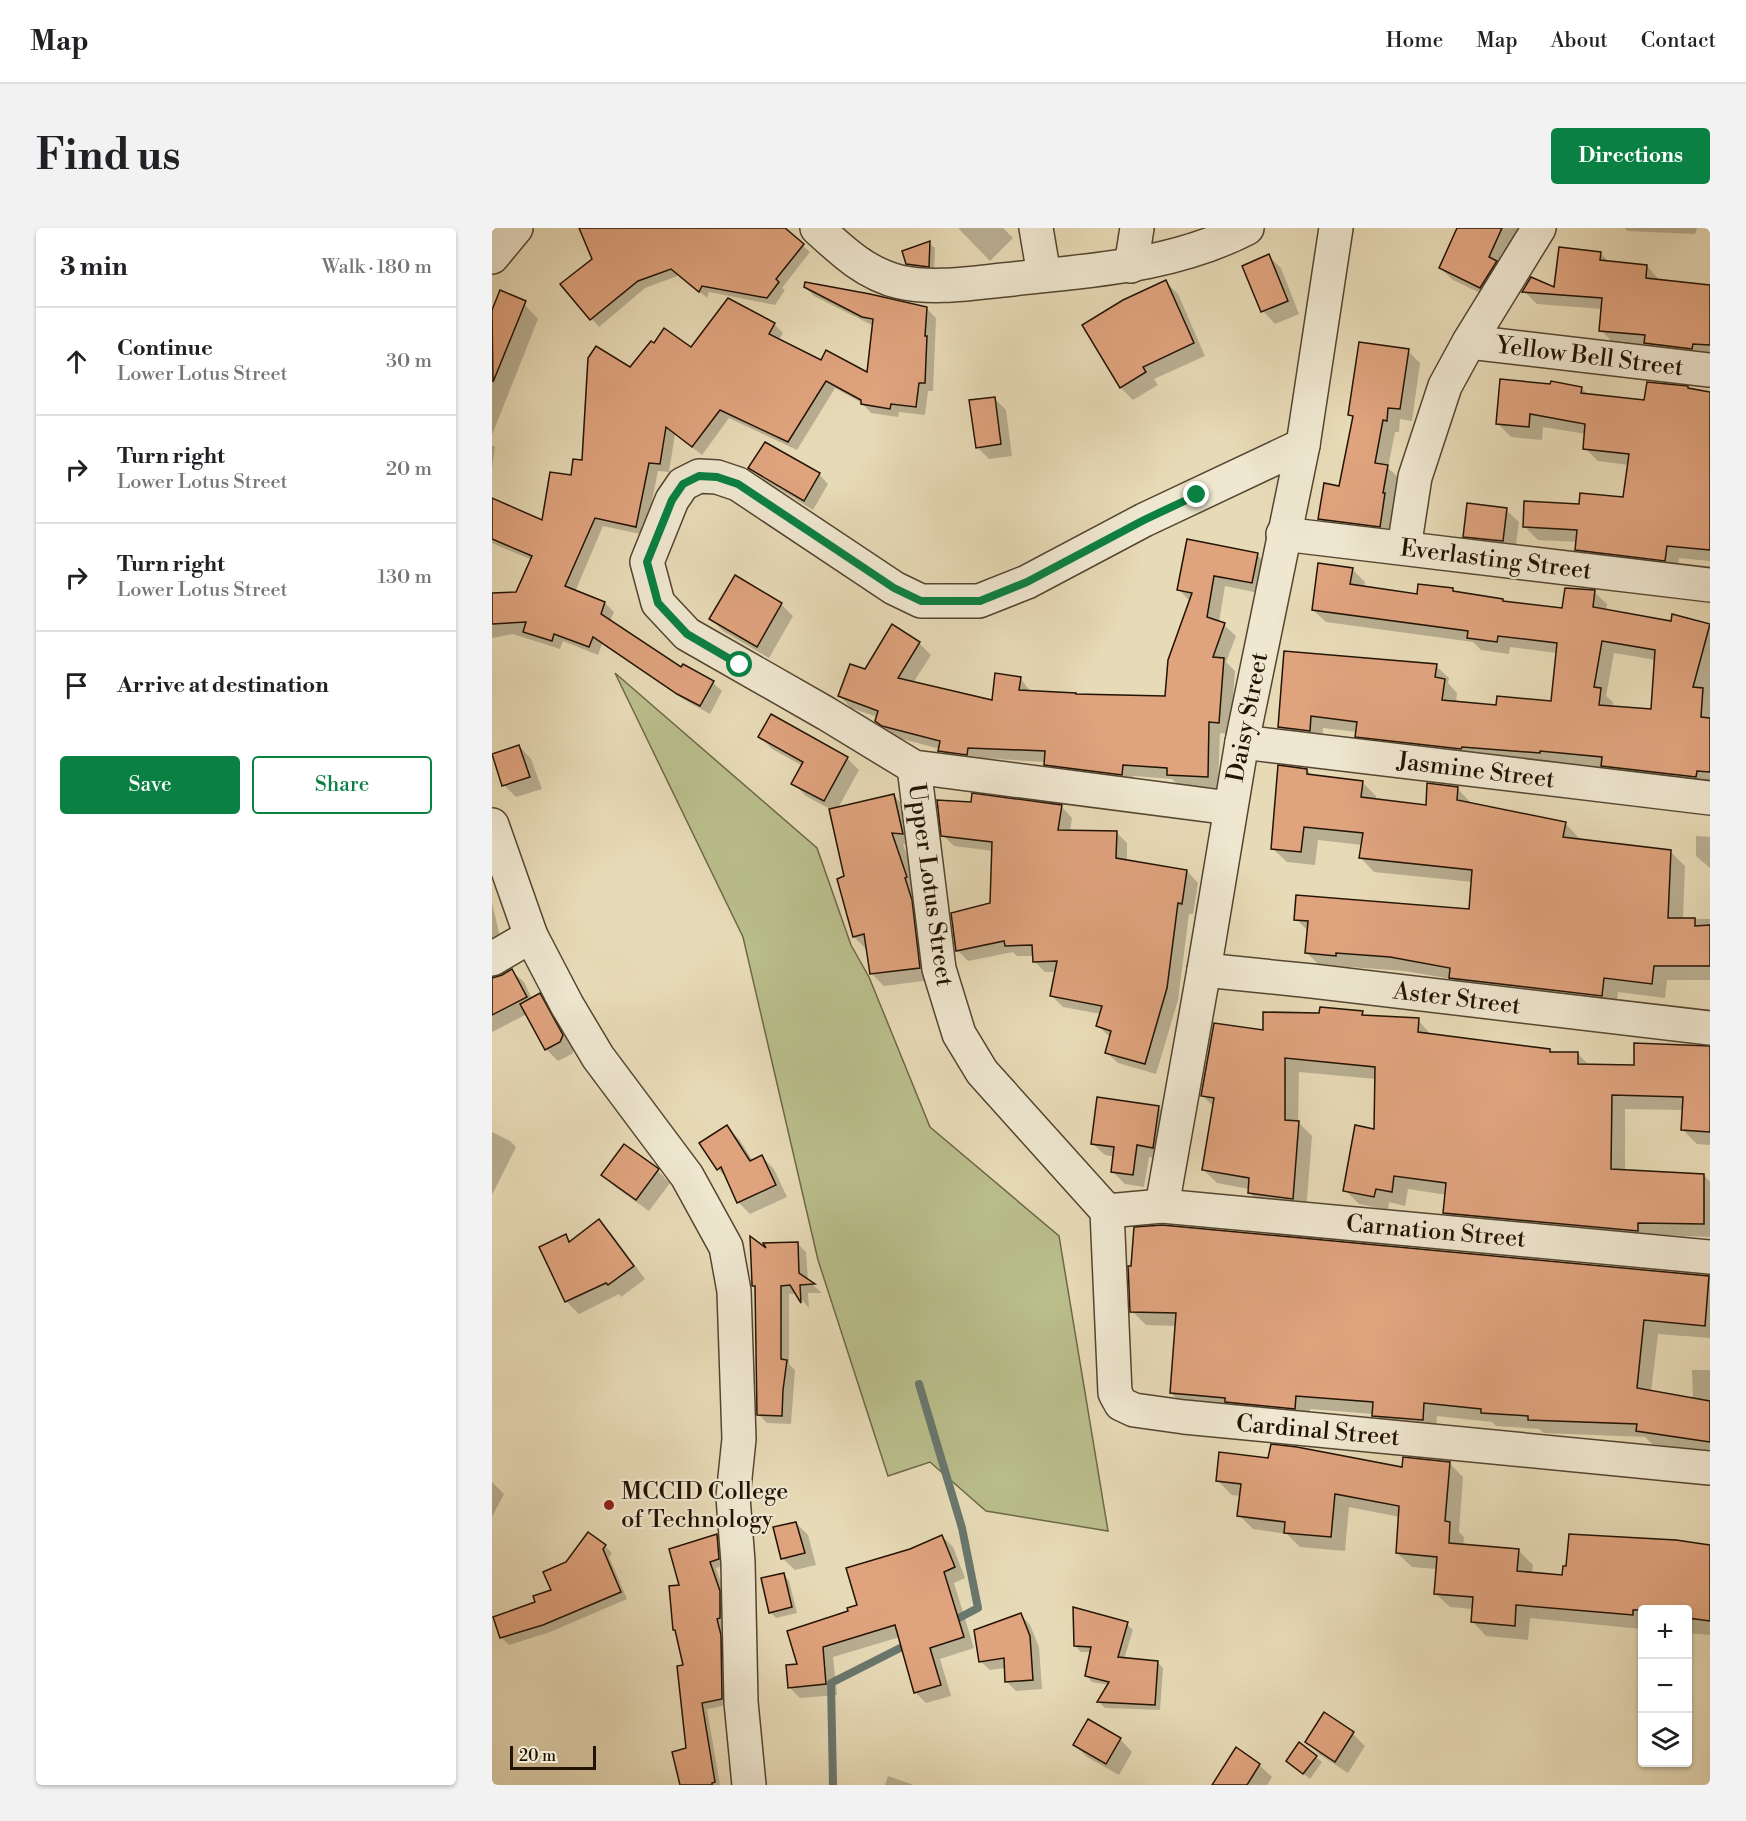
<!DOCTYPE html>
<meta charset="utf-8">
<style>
:root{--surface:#fff;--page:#f2f2f2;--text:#202124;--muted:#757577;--line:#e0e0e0;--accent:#0b8043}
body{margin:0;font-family:"Libre Bodoni",serif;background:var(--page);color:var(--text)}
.controls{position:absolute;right:18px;bottom:18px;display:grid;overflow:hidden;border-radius:6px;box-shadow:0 2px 4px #0004}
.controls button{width:54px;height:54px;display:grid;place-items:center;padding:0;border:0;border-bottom:2px solid var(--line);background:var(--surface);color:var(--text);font:30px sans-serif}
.scale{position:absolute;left:18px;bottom:15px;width:86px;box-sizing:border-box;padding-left:6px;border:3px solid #231304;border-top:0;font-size:16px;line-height:21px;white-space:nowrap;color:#231304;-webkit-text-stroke:4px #efe7d0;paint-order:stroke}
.stop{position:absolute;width:18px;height:18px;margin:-14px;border:4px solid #0b8043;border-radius:50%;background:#fff}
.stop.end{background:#0b8043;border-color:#fff;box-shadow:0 2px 6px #0008}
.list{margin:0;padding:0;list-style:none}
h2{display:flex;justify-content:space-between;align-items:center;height:78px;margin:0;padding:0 24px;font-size:26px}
h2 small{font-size:20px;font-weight:400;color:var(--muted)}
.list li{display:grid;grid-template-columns:39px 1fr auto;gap:18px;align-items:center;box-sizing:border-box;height:108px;padding:0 24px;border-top:2px solid var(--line)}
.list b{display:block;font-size:22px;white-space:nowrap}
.list p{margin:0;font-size:20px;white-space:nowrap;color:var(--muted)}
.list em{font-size:20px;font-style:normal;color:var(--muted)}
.actions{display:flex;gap:12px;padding:18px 24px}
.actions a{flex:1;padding:14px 0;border:2px solid var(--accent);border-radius:6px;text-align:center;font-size:21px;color:var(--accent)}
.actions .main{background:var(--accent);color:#fff}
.icon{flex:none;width:33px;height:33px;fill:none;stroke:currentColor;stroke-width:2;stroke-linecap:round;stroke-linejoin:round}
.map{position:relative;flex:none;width:1218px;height:1557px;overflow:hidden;border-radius:6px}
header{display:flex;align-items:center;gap:36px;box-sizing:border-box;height:84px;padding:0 30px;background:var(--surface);border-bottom:2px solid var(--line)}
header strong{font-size:28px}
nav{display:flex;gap:33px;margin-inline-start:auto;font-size:21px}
.intro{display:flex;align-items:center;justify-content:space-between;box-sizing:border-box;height:144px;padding:0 36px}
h1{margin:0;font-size:42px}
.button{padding:15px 27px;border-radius:6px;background:var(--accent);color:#fff;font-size:21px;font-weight:700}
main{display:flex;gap:36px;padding:0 36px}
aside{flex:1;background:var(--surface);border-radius:6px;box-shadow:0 2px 4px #0004}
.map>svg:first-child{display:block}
</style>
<header>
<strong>Map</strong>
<nav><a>Home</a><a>Map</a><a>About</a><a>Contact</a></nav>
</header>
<div class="intro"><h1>Find us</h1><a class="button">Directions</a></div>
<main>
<aside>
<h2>3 min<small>Walk · 180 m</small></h2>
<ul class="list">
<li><svg class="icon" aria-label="ahead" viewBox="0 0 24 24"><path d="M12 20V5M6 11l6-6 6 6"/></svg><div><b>Continue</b><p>Lower Lotus Street</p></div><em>30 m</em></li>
<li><svg class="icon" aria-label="right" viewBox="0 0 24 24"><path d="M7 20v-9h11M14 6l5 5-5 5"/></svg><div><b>Turn right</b><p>Lower Lotus Street</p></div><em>20 m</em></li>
<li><svg class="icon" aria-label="right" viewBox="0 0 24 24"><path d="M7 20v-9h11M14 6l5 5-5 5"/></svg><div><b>Turn right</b><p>Lower Lotus Street</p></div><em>130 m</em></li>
<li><svg class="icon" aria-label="arrive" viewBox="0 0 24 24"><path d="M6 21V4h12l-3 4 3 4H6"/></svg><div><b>Arrive at destination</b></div></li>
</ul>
<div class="actions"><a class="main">Save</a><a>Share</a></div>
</aside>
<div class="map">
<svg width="1218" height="1557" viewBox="0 0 1218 1557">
<rect width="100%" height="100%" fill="#e7dab6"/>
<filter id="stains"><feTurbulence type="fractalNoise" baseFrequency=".00333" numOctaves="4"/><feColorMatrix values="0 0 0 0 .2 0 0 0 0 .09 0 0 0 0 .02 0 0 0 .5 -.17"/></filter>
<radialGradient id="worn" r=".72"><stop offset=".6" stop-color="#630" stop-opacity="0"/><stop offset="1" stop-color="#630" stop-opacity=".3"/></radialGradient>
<polygon fill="#b9be8b" stroke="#6e6848" stroke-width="1.5" points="123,445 325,620 359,717 377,749 438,899 567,1008 616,1303 494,1283 438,1234 396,1248 326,1032 251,709"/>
<g fill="#0003" fill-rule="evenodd">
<polygon points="88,0 291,0 318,24 290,60 293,62 283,77 217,64 215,70 188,47 153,60 107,99 70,56 102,31"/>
<polygon points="466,0 511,0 521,10 498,33"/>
<polygon points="967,0 1027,0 1009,40 1001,71 961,52 948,40"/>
<polygon points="1133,0 1205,0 1203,6 1135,3"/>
<polygon points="437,15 443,20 442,44 422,41 416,35"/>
<polygon points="1108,25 1118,35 1155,38 1168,53 1218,59 1218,129 1122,116 1109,102 1111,81 1045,76 1032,63 1064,61"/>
<polygon points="776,28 789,40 807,86 783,96 771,83 752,38"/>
<polygon points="674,54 686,66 713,128 662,151 666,157 641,172 629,160 592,98"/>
<polygon points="313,59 435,81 444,90 441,163 436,163 433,187 407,184 406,189 379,185 370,175 343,160 305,222 237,190 210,227 183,206 177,244 166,243 153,307 111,298 83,364 113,375 122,384 118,393 190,441 221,455 230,463 218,486 196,474 110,416 106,427 71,413 68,421 21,406 0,410 0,366 25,366 40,332 0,315 0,282 52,294 91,234 138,141 282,96 291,105 286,113 329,134 376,147 382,98 322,68"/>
<polygon points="7,67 32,76 46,91 0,207 0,86"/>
<polygon points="916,123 928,135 920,193 908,191 907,204 903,204 896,240 908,251 900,310 840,303 828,291 848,260 862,190 858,186"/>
<polygon points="1089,160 1097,167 1153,173 1198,162 1218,165 1218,333 1187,330 1185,345 1098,335 1085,321 1085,314 1046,312 1032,298 1089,277 1132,271 1137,237 1106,233 1093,220 1094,206 1051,199 1050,212 1019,209 1005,195"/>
<polygon points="502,170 514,182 520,228 497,231 485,219"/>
<polygon points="0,217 3,219 0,241"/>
<polygon points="258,240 327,246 336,256 321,282 268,249"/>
<polygon points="1014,282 1027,294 1023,325 985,320 973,308"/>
<polygon points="765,327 777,338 771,366 733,358 727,394 732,397 744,408 734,434 743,443 738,506 728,505 726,560 687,558 680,551 641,548 641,558 565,548 554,536 554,534 488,530 486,538 459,534 448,521 403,509 385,493 386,489 359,480 348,468 373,443 401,398 427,415 439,427 421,455 501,474 528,450 539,464 675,469 699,374 687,362"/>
<path d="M860,341L873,354L872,359L926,368L960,362L964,365L1013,375L1071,382L1102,364L1115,376L1114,383L1180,395L1181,388L1218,398V555L1123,550L1113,540L1060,535V537L877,521L865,508V504L831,500L830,515L800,511L788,499L944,438L957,450L956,455L965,465L964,475L1005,478L1061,474L1065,425L1018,419L1017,426L989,422L981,414L834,394L821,382ZM1122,425L1164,432L1160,482L1120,480L1121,474L1114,468Z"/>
<polygon points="289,376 301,388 277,430 231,403 219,391"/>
<polygon points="268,509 355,530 367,542 346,580 402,568 414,580 422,617 411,616 426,661 439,752 392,758 379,745 374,721 362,709 353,649 338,581 314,568 301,555 311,538 280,521"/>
<polygon points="27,518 39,531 50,561 24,569 12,557"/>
<polygon points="815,542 821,548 870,554 884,568 884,572 935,578 965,560 980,576 1073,595 1087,610 1086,612 1179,624 1193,638 1191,691 1218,691 1218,752 1175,752 1173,770 1126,764 1124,782 973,764 960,751 913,743 858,739 857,741 829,739 815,725 817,704 804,691 978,683 981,654 882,644 868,629 870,617 826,612 823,637 795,634 780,620"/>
<polygon points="569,578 580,590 578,603 624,604 635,615 635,634 695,643 706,655 701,686 697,686 686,772 664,846 626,835 614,824 618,809 606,798 609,786 571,779 559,767 564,744 553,744 542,733 542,728 525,728 521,724 476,733 465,722 500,676 501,623 462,618 451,607"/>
<polygon points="1204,608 1218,609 1218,640 1204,628"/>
<polygon points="0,675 11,721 0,728"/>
<polygon points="20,743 32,754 40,771 47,767 59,779 83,820 80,826 66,833 54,821 35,786 0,804 0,751 10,749"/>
<polygon points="870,784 875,789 926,792 940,808 1058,822 1061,826 1086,826 1097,837 1218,851 1218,917 1205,916 1191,902 1192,882 1133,881 1133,943 1212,947 1218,954 1218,1009 967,999 953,985 955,967 916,961 913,978 897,974 896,982 867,976 853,962 884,902 884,851 807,844 806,894 820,908 814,984 771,978 757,964 757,961 725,955 711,941 722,879 710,867 772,803 828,786"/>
<polygon points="666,879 679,892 673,931 657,929 652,959 633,956 621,944 623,929 613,927 600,915"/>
<polygon points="235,899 247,911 261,933 270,929 282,941 295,969 258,986 246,974 235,950 226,941"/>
<polygon points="0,904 18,913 24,919 0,967"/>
<polygon points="166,943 178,955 157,983 123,959 111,947"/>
<polygon points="107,993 119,1005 153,1051 129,1069 127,1066 87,1086 74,1073 49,1020 73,1008 79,1014"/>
<polygon points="305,1015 314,1024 316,1053 330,1065 316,1065 317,1080 305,1066 297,1066 297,1136 303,1142 299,1196 275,1195 266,1186 265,1061 262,1058 279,1026"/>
<polygon points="1216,1049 1218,1049 1218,1110 1166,1106 1159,1164 1201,1171 1200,1142 1218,1142 1218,1225 1160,1216 1153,1209 1052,1205 1047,1201 1004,1198 1000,1194 945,1188 944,1206 896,1202 882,1186 818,1181 817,1194 693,1179 679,1165 684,1098 654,1097 640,1083"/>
<polygon points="777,1231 911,1241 957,1235 971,1249 967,1304 972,1309 971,1318 1027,1323 1041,1337 1040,1346 1072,1349 1218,1319 1218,1407 1196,1405 1196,1382 1150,1382 1150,1401 1038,1390 1036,1412 994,1408 980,1393 981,1381 958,1379 943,1365 945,1341 920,1339 905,1325 908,1289 857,1279 853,1323 808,1319 795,1306 761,1301 747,1287 749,1268 740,1267 726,1253"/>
<polygon points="0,1254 12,1266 0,1289"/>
<polygon points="304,1295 316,1307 324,1337 303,1342 290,1330"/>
<polygon points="225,1308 231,1315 233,1337 224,1340 234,1370 234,1397 231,1398 235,1414 236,1477 215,1481 228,1557 190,1557 195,1521 189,1359"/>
<polygon points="450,1308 461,1319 473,1350 462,1355 482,1420 448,1431 459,1468 434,1475 423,1464 408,1409 341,1429 345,1467 308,1470 297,1459 307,1437 358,1384 367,1378 419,1322"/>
<polygon points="113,1318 120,1325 117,1329 135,1371 58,1404 17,1417 9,1409 45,1375"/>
<polygon points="292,1347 297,1353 305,1385 284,1390 278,1384"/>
<polygon points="529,1387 538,1397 547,1419 550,1461 524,1463 515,1454 514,1440 498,1442 488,1433"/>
<polygon points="635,1396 641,1402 632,1431 665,1434 671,1440 668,1482 613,1480 607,1474 617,1457 600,1454 595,1448 600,1424 589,1424 583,1418"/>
<polygon points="833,1487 861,1506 873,1518 856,1545 827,1526 815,1514"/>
<polygon points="628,1511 640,1524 627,1547 595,1529 583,1517"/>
<polygon points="744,1522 767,1537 780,1549 775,1557 742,1557"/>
<polygon points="824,1529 830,1534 818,1551 802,1538"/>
<polygon points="396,1548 419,1556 420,1557 393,1557"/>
</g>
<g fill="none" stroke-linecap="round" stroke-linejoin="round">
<g stroke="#69776e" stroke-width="8">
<polyline points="427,1156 470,1300 486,1380 459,1394"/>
<polyline points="341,1557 339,1455 418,1415"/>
</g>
</g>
<g fill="#dfa37e" stroke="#231304" stroke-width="1.5" fill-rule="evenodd">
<polygon points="87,0 293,0 312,16 284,51 287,54 275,70 210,58 207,64 179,41 146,53 98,92 68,56 100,31"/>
<polygon points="965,0 1010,0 997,29 1005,33 988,60 947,40"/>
<polygon points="438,13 437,39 414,36 410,23"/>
<polygon points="1067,19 1109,24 1108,32 1155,37 1154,50 1218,57 1218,117 1201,116 1200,121 1152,115 1153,107 1107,103 1110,70 1030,64 1039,49 1062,59"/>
<polygon points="777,26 796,73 769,84 750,38"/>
<polygon points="674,52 702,115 651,139 654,144 628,160 590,97 631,72"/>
<polygon points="313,54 378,66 435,79 433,108 435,108 433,155 427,155 424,179 399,176 398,181 369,176 369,172 334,153 296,214 228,182 200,219 174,199 168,236 157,235 144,299 103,290 73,358 113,374 109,386 189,439 191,436 222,453 208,478 185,466 101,409 97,419 62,406 60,413 31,404 34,394 0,396 0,365 24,364 40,328 0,311 0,270 50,292 58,244 79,247 81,231 90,232 96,130 104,118 138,139 159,113 162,115 172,100 199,119 236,70 283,95 277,106 329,132 334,122 375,144 381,91 370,89 312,59"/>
<polygon points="8,62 34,73 1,154 0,82"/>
<polygon points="867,114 917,121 908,181 896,180 895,193 891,192 883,235 896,237 891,265 893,265 888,299 826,291 832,255 847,258 861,188 856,187"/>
<polygon points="1008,151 1058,156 1059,153 1090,159 1089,165 1152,172 1155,154 1196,158 1196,160 1218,164 1218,322 1175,318 1173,333 1083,322 1085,302 1031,299 1032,273 1087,276 1088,265 1131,269 1137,226 1091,221 1093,196 1038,186 1037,199 1004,196"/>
<polygon points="503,169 509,216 484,220 477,172"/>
<polygon points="273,214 328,245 312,273 256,240"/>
<polygon points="975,275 1015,280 1011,313 971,309"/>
<polygon points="695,311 766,325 760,355 722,348 715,389 733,395 721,429 732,430 727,495 717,494 716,549 675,547 675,540 631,537 630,547 552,537 553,523 476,520 475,527 446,523 448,513 390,498 383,493 386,483 346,468 358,436 373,441 400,396 428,414 406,450 500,472 503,445 529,449 527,462 584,465 584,466 673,468 676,432 700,365 685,362"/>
<path d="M826,335L861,340L858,356L925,366L926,356L961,360V363L1011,371V373L1070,380L1073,360L1103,362L1101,379L1179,393L1180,386L1218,396L1201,459L1211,460L1209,489L1218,490V544L1205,543L1204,549L1109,538L1110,529L1048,523V525L970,519L969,521L863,509L865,494L819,488L818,503L786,499L792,423L945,436L943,449L953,451L950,472L1004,477L1005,468L1059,473L1065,415L1006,408L1005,414L975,410L976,403L820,382ZM1110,413L1163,422L1159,481L1107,477L1109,460L1102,459Z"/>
<polygon points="243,347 290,375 265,419 217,391"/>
<polygon points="279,486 356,529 332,573 299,556 311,534 266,509"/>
<polygon points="27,517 38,549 10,558 0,526"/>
<polygon points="786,537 815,541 815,546 871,553 869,569 934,577 935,555 966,559 965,572 1074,594 1071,609 1179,622 1176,690 1203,690 1203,698 1218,697 1218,738 1162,738 1160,756 1112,750 1110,768 957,750 958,740 898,729 844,725 844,728 813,725 816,693 802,692 804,667 977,681 980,642 867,630 871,605 812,599 809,624 779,621"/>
<polygon points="480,565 570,577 566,602 625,603 624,630 695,642 690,676 686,675 675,760 653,836 613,825 619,803 604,798 610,778 558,768 565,733 541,734 540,717 513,718 512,713 464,723 459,685 498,675 500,614 449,608 445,572 479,574"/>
<polygon points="402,566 411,606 400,605 415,649 413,650 420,672 428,740 378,746 372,706 361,709 345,651 352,648 337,581"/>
<polygon points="20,741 35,769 0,787 0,750 10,747"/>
<polygon points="48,765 71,807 68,814 53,822 28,776"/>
<polygon points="828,779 871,783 870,787 927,790 926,804 1058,821 1058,824 1086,824 1086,836 1142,837 1142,815 1218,818 1218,904 1189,902 1191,869 1120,867 1119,941 1212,946 1212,996 1146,995 1146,1003 951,985 954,955 902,948 900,964 884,961 882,969 851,963 863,897 882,901 883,839 793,830 793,892 807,893 801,971 756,965 757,950 710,942 722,870 709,868 722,795 771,802 771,784 827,785"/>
<polygon points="605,869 667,878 661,920 645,917 641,947 619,944 622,919 599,916"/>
<polygon points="235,897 258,933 270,927 284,957 245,975 229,939 225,942 207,915"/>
<polygon points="132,916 167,941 144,972 109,947"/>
<polygon points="107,991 142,1038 116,1057 114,1055 73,1074 47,1019 74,1006 77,1014"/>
<polygon points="670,997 1217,1048 1213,1098 1152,1092 1145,1160 1218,1173 1218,1214 1144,1203 1145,1196 1036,1192 1036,1188 989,1185 989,1181 932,1175 931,1192 880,1188 881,1174 804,1168 803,1181 733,1174 733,1170 678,1165 684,1085 638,1084 636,1038 639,1038 642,999"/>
<polygon points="258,1008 274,1020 271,1015 306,1014 307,1045 323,1056 308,1057 309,1075 298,1057 289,1058 289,1131 295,1132 291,1162 290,1188 265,1187 263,1058 260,1058 260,1056"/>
<polygon points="779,1216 805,1219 910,1239 911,1229 958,1234 953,1293 958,1294 957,1315 1027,1321 1025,1343 1070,1347 1071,1338 1074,1338 1077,1306 1184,1312 1218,1317 1218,1393 1196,1390 1196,1382 1141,1382 1141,1387 1024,1377 1023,1398 979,1394 981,1369 942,1366 945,1329 904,1325 907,1278 843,1266 839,1309 792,1305 793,1294 745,1288 749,1256 724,1253 727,1224 776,1230"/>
<polygon points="304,1294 313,1325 289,1331 281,1299"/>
<polygon points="96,1304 114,1317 111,1321 129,1364 51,1397 8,1410 1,1389 43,1374 41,1368 59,1362 51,1344 74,1334"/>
<polygon points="225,1306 227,1331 218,1334 228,1363 228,1390 225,1391 229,1407 230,1471 210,1475 223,1554 220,1555 220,1557 188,1557 180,1524 194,1520 185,1438 191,1437 183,1402 181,1402 177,1358 187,1357 177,1321"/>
<polygon points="450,1307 463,1339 452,1344 472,1409 438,1420 449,1457 422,1465 403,1397 331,1419 334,1456 296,1460 294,1437 305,1436 295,1403 356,1383 355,1380 365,1377 354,1340 418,1321"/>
<polygon points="292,1345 300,1379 277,1385 269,1350"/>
<polygon points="581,1379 636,1394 626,1429 666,1433 663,1477 605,1474 617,1454 593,1448 599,1419 582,1418"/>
<polygon points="529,1385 538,1408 541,1452 513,1454 512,1430 487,1434 482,1402"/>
<polygon points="832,1484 862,1504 843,1534 813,1514"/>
<polygon points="596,1491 629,1510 614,1536 581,1517"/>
<polygon points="807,1514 825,1528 811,1546 794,1533"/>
<polygon points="744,1519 768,1536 755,1557 720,1557"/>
</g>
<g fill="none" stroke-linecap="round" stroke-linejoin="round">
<g stroke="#544530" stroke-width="36">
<g id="minor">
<path d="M325,0C350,23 374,46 408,54C444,62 485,54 521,51C601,42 682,38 755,0"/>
<polyline points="544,0 552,47"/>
<polyline points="0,29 24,0"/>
<polyline points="639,38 645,0"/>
<polyline points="977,114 1218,142"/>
<polyline points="791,306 1218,357"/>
<polyline points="912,320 923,249 953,158 977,114 1047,0"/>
<polyline points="750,514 1218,570"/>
<polyline points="422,539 447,741 467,806 490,844 615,983 670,978 1218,1029"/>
<polyline points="738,580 422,539 335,486 195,406 166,375 155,334 180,272 191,256 207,248 225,249 246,256 402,360 429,373 487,373 535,354 652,292 811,217"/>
<polyline points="0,597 39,708 75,777 106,829 195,948 234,1019 242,1063 247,1211 241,1269 246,1334 249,1474 257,1557"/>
<polyline points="0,731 39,708"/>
<polyline points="712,742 820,753 1218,800"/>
<polyline points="670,978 712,742 750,514 811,217 844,0"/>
<polyline points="615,983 623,1165 629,1176 642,1182 692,1189 1218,1240"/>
</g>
</g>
<use href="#minor" stroke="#efe7d0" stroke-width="33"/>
</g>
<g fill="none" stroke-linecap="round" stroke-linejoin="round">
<polyline stroke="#0b8043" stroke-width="8" points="248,437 195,406 166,375 155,334 180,272 191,256 207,248 225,249 246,256 402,360 429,373 488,373 535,354 652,292 705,267"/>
</g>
<circle fill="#8f2418" stroke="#efe7d0" stroke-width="2" cx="117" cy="1277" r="6"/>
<g text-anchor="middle" stroke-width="4.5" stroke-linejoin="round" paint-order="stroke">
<g font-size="24" fill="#231304" stroke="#efe7d0">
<text transform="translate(1098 128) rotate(7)" y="8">Yellow Bell Street</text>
<text transform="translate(1004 331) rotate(7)" y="8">Everlasting Street</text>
<text transform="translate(755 489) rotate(-79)" y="8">Daisy Street</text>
<text transform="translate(984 542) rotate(7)" y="8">Jasmine Street</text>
<text transform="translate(439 657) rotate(82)" y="8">Upper Lotus Street</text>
<text transform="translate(965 770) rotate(7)" y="8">Aster Street</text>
<text transform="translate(944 1003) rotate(5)" y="8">Carnation Street</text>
<text transform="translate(826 1202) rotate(5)" y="8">Cardinal Street</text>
</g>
<g font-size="24" fill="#231304" stroke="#efe7d0" text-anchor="start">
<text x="129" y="1271">MCCID College<tspan x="129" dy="28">of Technology</tspan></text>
</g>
</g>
<rect width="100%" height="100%" filter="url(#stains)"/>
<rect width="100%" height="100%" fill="url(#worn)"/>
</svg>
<div class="controls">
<button>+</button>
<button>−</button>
<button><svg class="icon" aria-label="layers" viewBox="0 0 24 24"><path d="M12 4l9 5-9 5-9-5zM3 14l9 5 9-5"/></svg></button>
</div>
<div class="scale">20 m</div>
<div class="stop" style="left:248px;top:437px"></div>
<div class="stop end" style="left:705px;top:267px"></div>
</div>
</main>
